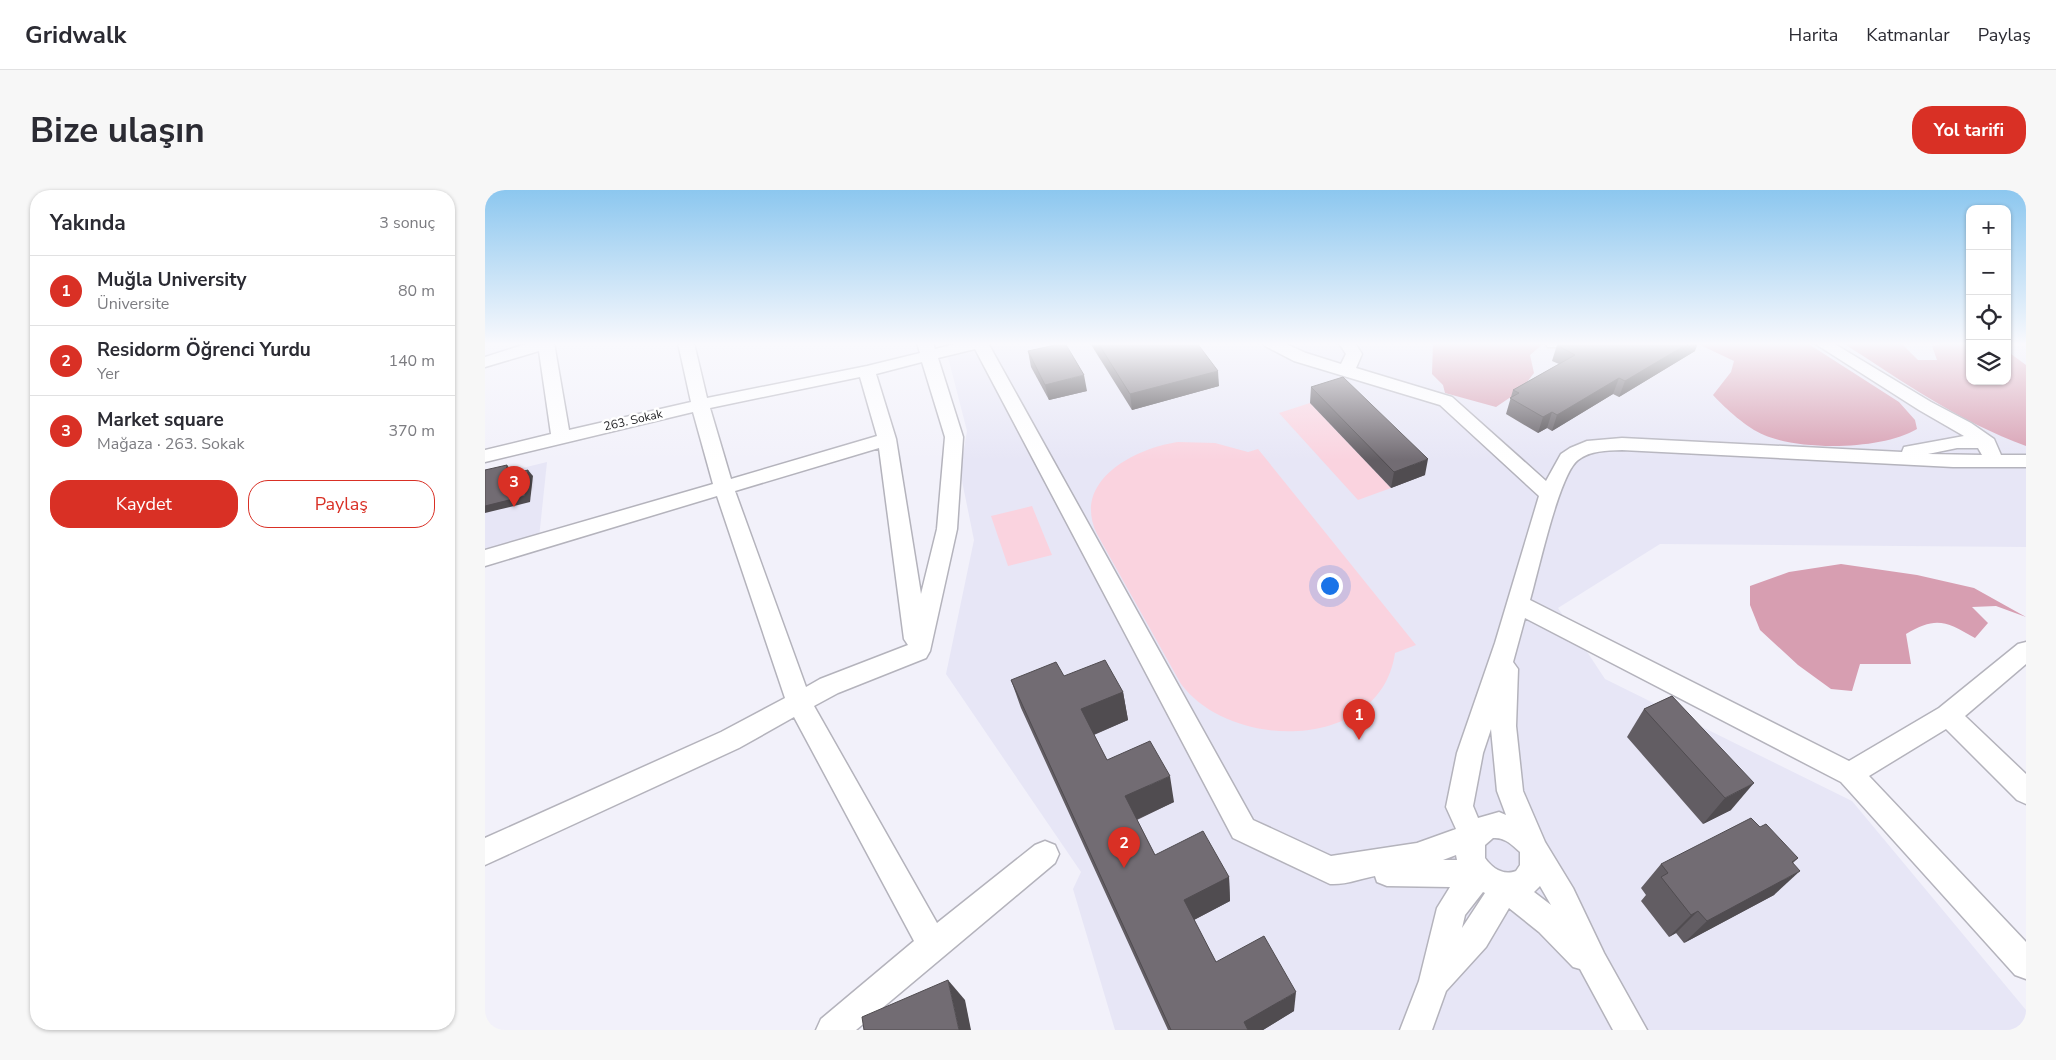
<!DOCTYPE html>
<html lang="tr">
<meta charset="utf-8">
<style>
:root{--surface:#fff;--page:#f7f7f7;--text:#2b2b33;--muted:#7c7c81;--line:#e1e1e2;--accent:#d93025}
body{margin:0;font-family:"Nunito Sans",sans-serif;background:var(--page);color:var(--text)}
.controls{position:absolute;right:15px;top:15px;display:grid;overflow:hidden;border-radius:10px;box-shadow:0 1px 4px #0004}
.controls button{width:45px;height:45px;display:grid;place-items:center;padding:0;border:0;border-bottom:1px solid var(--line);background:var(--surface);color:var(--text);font:25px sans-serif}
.you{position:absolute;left:844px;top:395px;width:18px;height:18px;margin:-12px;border:4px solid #fff;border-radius:50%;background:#1a73e8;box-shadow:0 0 0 8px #1a73e833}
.badge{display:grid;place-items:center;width:32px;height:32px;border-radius:50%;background:var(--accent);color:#fff;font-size:16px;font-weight:700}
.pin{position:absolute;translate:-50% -41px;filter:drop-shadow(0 1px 2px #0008)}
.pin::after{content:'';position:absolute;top:26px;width:18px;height:15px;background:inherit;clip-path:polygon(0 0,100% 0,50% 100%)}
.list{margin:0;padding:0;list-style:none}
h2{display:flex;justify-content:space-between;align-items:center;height:65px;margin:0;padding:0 20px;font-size:21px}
h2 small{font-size:16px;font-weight:400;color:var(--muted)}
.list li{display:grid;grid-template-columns:32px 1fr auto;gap:15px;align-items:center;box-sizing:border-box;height:70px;padding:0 20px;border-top:1px solid var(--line)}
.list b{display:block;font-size:19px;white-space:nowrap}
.list p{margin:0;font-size:16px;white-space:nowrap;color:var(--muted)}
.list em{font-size:16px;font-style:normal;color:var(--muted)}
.actions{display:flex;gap:10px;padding:15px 20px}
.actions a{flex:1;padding:11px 0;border:1px solid var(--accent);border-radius:20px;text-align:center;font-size:18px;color:var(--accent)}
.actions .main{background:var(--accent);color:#fff}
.icon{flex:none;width:28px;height:28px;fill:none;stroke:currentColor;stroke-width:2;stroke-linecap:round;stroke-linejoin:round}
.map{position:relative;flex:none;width:1541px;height:840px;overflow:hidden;border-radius:20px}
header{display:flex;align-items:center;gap:30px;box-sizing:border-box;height:70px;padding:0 25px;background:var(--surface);border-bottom:1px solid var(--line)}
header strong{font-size:24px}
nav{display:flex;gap:28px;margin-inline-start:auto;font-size:18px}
.intro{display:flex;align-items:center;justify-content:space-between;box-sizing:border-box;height:120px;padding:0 30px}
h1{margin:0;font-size:35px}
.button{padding:12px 22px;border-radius:20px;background:var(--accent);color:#fff;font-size:18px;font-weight:700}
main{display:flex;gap:30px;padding:0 30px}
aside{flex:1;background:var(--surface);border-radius:20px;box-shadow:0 1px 4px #0004}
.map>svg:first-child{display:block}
</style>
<header>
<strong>Gridwalk</strong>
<nav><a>Harita</a><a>Katmanlar</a><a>Paylaş</a></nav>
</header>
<div class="intro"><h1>Bize ulaşın</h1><a class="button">Yol tarifi</a></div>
<main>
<aside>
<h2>Yakında<small>3 sonuç</small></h2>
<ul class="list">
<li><span class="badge">1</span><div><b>Muğla University</b><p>Üniversite</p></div><em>80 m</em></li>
<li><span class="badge">2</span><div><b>Residorm Öğrenci Yurdu</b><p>Yer</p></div><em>140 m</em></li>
<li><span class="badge">3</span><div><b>Market square</b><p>Mağaza · 263. Sokak</p></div><em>370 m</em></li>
</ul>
<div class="actions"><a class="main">Kaydet</a><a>Paylaş</a></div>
</aside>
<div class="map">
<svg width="1541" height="840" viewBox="0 0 1541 840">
<rect width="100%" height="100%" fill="#f2f1fa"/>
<g fill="#e7e6f6">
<polygon points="457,153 1485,153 1485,191 1522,191 1522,153 1541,153 1541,357 1175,354 1073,418 1120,489 1367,611 1541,820 1541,840 630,840 588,699 596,682 461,484 489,350 475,281 482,241 464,171"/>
<polygon points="62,272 54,348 0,364 0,287"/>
</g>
<g fill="#fad3df">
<polygon points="825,213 906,298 873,310 794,223"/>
<path d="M693,252L730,253L763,262L773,259L931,455L910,463C896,561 747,562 696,494L612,344C586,291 650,258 693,252Z"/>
<polygon points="547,316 567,365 523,376 506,326"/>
</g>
<g fill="#d79eb1">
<polygon points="948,153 1059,153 1045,165 1049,183 1036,200 1011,217 960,203 958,195 947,184"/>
<path d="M1211,153H1322L1414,212L1430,230L1432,239C1397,260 1316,261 1279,245C1262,238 1241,219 1228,205L1246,182L1249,171Z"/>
<path d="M1358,153H1416L1433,170H1452L1447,156L1465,153H1485V191H1522V161L1541,175V256C1475,232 1417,191 1358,153Z"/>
<path d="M1356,374L1432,385L1489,398L1541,427L1511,416L1487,417L1503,433L1490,448C1461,431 1451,426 1421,444L1426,474H1375L1367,501L1346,499L1313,475L1275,440L1265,415V396L1304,382Z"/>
</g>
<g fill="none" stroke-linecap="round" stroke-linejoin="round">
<g stroke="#b4b3bc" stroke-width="3">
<g id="minor">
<path d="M44,153H69L84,240L206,212L193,153H209L222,208L382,176L435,163L432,153H448L450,159L474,153H503L768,630L846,666L932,653L971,639L961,617L972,563L1010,453L1054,306L955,215L809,171L780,156L778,153H799L821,163L856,174L861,164L854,153H870L877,164L871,178L967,207L1061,291L1076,264L1085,258L1102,251L1137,248L1417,262L1419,257L1479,246L1434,220L1329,153H1348L1446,212L1486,233L1509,249L1516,265H1541V277H1468L1137,260C1121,261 1106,260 1093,270C1074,284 1053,383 1045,410L1364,571L1454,518L1533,454L1541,452V474L1480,526L1541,584V614L1532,610L1461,539L1384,586L1541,752V789L1530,785L1356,592L1040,428L1028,472L1033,479L1031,536L1038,601L1060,652L1088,698L1119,763L1162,840H1128L1095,779L1088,777L1054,742L1024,718L1001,757L961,801L947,840H915L934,791L952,718L965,697L902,696L892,692L890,686C873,689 862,695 845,694L748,648L490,159L453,168L478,247L472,339L445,461L441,468L353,503L329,516L452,733L550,655L560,651L570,655L574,664L570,673L371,840H331L336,829L429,751L309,527L254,558L0,675V648L236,542L300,508L232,306L0,376V360L228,294L208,222L0,272V260L66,244L54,161L0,177V167ZM437,172L460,247L452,339L436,404L411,249L391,184ZM375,187L392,246L246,289L225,218ZM394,258L419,449L423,455L335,489L321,497L250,301ZM1472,258H1493L1497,265L1443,264ZM1006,539L1012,601L1021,625L1014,622L993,628L988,616L998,563ZM1008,648C1020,647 1027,655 1035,662V675L1031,681C1018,686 1007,678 1000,668V655ZM971,665L972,670H958ZM1055,696L1066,715L1049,702ZM998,702L1000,703L977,738L980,725Z"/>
<polygon points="1060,153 1076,153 1077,154 1075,157 1063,157"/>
</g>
</g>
<use href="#minor" fill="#fff" fill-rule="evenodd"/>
</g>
<g fill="#625d63">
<polygon points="605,153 712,153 734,196 647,220"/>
<polygon points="1072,155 1210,161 1134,207 1128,204 1067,241 1062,238 1053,243 1021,224 1028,200 1074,174 1067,171"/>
<polygon points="543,161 602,201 564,210 546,177"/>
<polygon points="826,197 940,285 906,298 825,213"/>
<polygon points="579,486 638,502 643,530 609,545 622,570 689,612 652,630 670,665 744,687 745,711 709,730 731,772 809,821 778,840 683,840 536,518 526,490"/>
<polygon points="1187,506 1246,620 1218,634 1142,547 1159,519"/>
<polygon points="1313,668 1308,673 1289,705 1199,753 1191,743 1184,747 1156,711 1161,705 1156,698 1176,674"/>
</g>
<g fill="#504c50">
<polygon points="1204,153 1213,153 1210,161 1134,207 1140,191"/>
<polygon points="733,181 734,196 647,220 645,204"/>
<polygon points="599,185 602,201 564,210 560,195"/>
<polygon points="1134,188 1128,204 1067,241 1072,225"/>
<polygon points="1067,222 1062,238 1053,243 1058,227"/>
<polygon points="943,269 940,285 906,298 909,282"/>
<polygon points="22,275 26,280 25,291 20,286"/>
<polygon points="43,280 48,286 45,312 0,323 0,316"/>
<polygon points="638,502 643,530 603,547 596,519"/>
<polygon points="685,586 689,612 646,632 640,606"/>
<polygon points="1269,593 1246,620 1218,634 1240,608"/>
<polygon points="1315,681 1289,705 1199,753 1222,731"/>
<polygon points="744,687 745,711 703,733 699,710"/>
<polygon points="1213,721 1191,743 1184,747 1206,725"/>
<polygon points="463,790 480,810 486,840 474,840"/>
<polygon points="811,802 809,821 778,840 759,840 759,832"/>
</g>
<g fill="#726c73" stroke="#504c50">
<polygon points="579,153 580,153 599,185 560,195 543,161"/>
<polygon points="613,153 712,153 733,181 645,204"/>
<polygon points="1076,153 1204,153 1140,191 1134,188 1072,225 1067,222 1058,227 1025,208 1034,203 1028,200 1090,165 1072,155"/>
<polygon points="858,187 943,269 909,282 826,197"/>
<polygon points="22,275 20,286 43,280 40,306 0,316 0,280"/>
<polygon points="620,470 638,502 596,519 622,570 665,551 685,586 640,606 670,665 718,641 744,687 699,710 731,772 779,746 811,802 759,832 763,840 686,840 526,490 571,472 579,486"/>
<polygon points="1187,506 1269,593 1240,608 1159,519"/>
<polygon points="1266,628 1275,637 1281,634 1313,668 1307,672 1315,681 1222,731 1213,721 1206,725 1176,687 1183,683 1176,674"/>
<polygon points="463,790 474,840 379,840 377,827"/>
</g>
<linearGradient id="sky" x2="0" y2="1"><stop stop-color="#8cc7ef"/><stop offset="0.57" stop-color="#f9f9fd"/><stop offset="1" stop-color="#f9f9fd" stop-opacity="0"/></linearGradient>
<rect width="1541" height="270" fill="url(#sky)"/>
<g text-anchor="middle" stroke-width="5" stroke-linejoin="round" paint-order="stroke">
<g font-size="12" fill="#1c1c1f" stroke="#fff">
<text transform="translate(148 230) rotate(-13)" y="4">263. Sokak</text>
</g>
</g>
</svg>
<div class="controls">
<button>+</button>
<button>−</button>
<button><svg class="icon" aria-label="locate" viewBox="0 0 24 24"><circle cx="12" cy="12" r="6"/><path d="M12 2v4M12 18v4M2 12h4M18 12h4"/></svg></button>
<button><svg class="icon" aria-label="layers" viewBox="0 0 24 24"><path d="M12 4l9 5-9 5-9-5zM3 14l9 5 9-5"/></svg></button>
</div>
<div class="you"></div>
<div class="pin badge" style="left:874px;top:550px">1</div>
<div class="pin badge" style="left:639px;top:678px">2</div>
<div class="pin badge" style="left:29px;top:317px">3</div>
</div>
</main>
